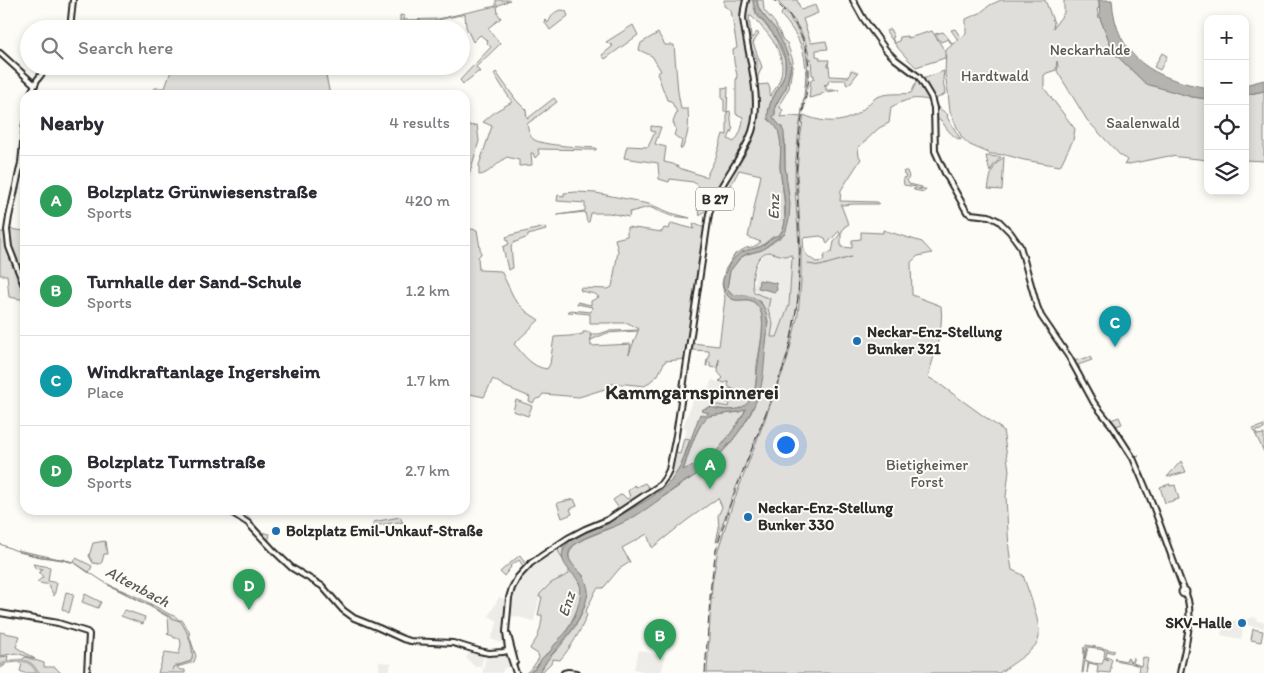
<!DOCTYPE html>
<meta charset="utf-8">
<style>
:root{--surface:#fff;--page:#f2f2f3;--text:#2b2b33;--muted:#7c7c81;--line:#e1e1e2;--accent:#7c3aed}
body{margin:0;font-family:Itim,sans-serif;background:var(--page);color:var(--text)}
.controls{position:absolute;right:15px;top:15px;display:grid;overflow:hidden;border-radius:10px;box-shadow:0 2px 8px #0003}
.controls button{width:45px;height:45px;display:grid;place-items:center;padding:0;border:0;border-bottom:1px solid var(--line);background:var(--surface);color:var(--text);font:25px sans-serif}
.you{position:absolute;left:785px;top:444px;width:18px;height:18px;margin:-12px;border:4px solid #fff;border-radius:50%;background:#1a73e8;box-shadow:0 0 0 8px #1a73e833}
.badge{display:grid;place-items:center;width:32px;height:32px;border-radius:50%;background:var(--accent);color:#fff;font-size:16px;font-weight:700}
.pin{position:absolute;translate:-50% -41px;filter:drop-shadow(0 1px 2px #0008)}
.pin::after{content:'';position:absolute;top:26px;width:18px;height:15px;background:inherit;clip-path:polygon(0 0,100% 0,50% 100%)}
.list{margin:0;padding:0;list-style:none}
h2{display:flex;justify-content:space-between;align-items:center;height:65px;margin:0;padding:0 20px;font-size:21px}
h2 small{font-size:16px;font-weight:400;color:var(--muted)}
.list li{display:grid;grid-template-columns:32px 1fr auto;gap:15px;align-items:center;box-sizing:border-box;height:90px;padding:0 20px;border-top:1px solid var(--line)}
.list b{display:block;font-size:19px;white-space:nowrap}
.list p{margin:0;font-size:16px;white-space:nowrap;color:var(--muted)}
.list em{font-size:16px;font-style:normal;color:var(--muted)}
.icon{flex:none;width:28px;height:28px;fill:none;stroke:currentColor;stroke-width:2;stroke-linecap:round;stroke-linejoin:round}
.map{position:relative;flex:none;width:1264px;height:673px;overflow:hidden}
.search{position:absolute;background:var(--surface);box-shadow:0 2px 8px #0003;left:20px;top:20px;width:450px;height:55px;display:flex;align-items:center;gap:12px;box-sizing:border-box;padding:0 18px;border-radius:28px;color:var(--muted);font-size:19px}
.panel{position:absolute;background:var(--surface);box-shadow:0 2px 8px #0003;left:20px;top:90px;width:450px;height:425px;border-radius:15px}
.map>svg:first-child{display:block}
</style>
<div class="map">
<svg width="1264" height="673" viewBox="0 0 1264 673">
<rect width="100%" height="100%" fill="#fdfcf7"/>
<filter id="ink" filterUnits="userSpaceOnUse"><feTurbulence type="fractalNoise" baseFrequency=".02" numOctaves="2"/><feDisplacementMap in="SourceGraphic" scale="10" xChannelSelector="R" yChannelSelector="G"/><feConvolveMatrix kernelMatrix="1 2 1 2 8 2 1 2 1" color-interpolation-filters="sRGB"/></filter>
<g filter="url(#ink)">
<g fill="#edece8">
<polygon points="773,0 776,0 788,11 800,29 807,46 811,65 810,81 801,130 797,173 801,249 799,299 795,331 787,361 732,506 718,550 707,673 705,673 710,584 715,551 730,505 786,361 793,330 797,298 799,249 795,173 799,129 807,84 808,65 803,42 796,27 784,11"/>
<polygon points="766,253 794,258 789,305 777,337 771,337 773,324 768,309 762,296 756,293 754,288 756,268 762,256"/>
<polygon points="712,380 725,384 728,389 724,401 730,403 729,407 718,405 712,405 709,407 703,409 702,411 707,413 708,414 705,416 700,415 690,439 684,438 687,429 683,427 695,395 700,396 703,388 708,389"/>
<polygon points="557,548 569,570 569,573 540,594 534,621 509,615 513,594 518,581 523,573 528,567"/>
<polygon points="499,597 507,600 504,644 491,639 498,621 489,616"/>
<polygon points="1254,617 1255,618 1256,617 1257,621 1264,622 1264,628 1246,625 1247,619"/>
<polygon points="1238,620 1237,627 1243,628 1241,639 1221,635 1224,622"/>
<polygon points="639,650 665,657 661,673 652,673 634,669"/>
<polygon points="474,651 485,653 481,667 475,667 466,658 469,653"/>
<polygon points="487,653 507,655 509,656 512,666 504,668 502,673 482,673"/>
<polygon points="379,662 391,663 389,673 379,673"/>
</g>
<g fill="#dfdeda" stroke="#858482" fill-rule="evenodd">
<polygon points="496,0 510,0 497,6 498,14 501,18 488,28 500,44 476,67 480,72 478,72 463,84 460,80 491,47 487,43 488,41 480,35 473,42 466,27 465,14 434,21 399,22 400,20 400,15 405,16 402,20 438,19 496,6"/>
<path d="M724,0H745L743,6L747,50L754,99L753,123L748,137L719,186L708,207L700,216L699,211L697,210C700,202 701,194 698,185L693,182L670,179L669,182L659,179L658,163L624,158L627,146L648,147L655,132L651,131V126L661,127L655,144L666,147L664,162L673,164L682,169L706,177L716,157L723,134L727,135V112H724V100L722,99V88L728,87L727,112L730,111L732,128H733L728,139L734,142C740,135 743,126 743,117L736,114V81L737,75L734,62L733,50L737,48L731,10L724,6Z"/>
<path d="M747,0H753L756,14L774,35L785,60V73L780,85L771,101L768,111L779,132L781,144L780,167L784,199L785,223L783,229L779,235L773,237L760,247H757L731,263L724,290C726,293 728,297 732,299C741,303 750,294 759,308C767,320 759,351 757,365C756,375 757,385 753,395C752,399 747,404 743,407C734,412 719,409 709,407L712,405H718L729,407L730,403L724,401L728,389L735,390L729,387L728,385L729,382H727L725,383L719,381L721,380L723,378L718,372L719,359L717,368L710,367V362H707V366H706L707,359H709V351L692,350V343H691L708,222L714,203L742,155L757,118V95L754,74L757,69V60L753,51L750,52L745,21L744,14ZM749,16H751C775,39 796,65 770,96V89L768,84L758,85V76L762,67L753,43L759,34L757,32L752,38L751,37ZM739,170L761,175L748,237L761,242L753,247L746,248L735,254L725,270L722,284L725,298L719,346L692,343L711,215L715,209L720,207Z"/>
<path d="M757,0H763L764,10L775,23L783,40L787,43L793,61L789,88L781,102L780,108L783,110L780,117L792,116L801,117C807,73 813,51 781,15L783,10C819,50 807,81 799,128C798,138 797,148 796,158C793,188 798,219 799,249C800,271 799,295 795,317C792,332 790,347 785,361C766,423 735,480 717,542H716L719,528L718,516L722,507L718,498L686,521L652,548L647,534L622,548L630,562L619,569L605,586L603,588H598L595,592L585,613L587,615C580,632 572,646 560,660L553,659L551,663L543,671V673H539L548,659L559,648L575,627L584,608L588,592L583,575L574,567L569,559V554L573,546L584,539L615,526L632,518L703,470L719,456L729,445L741,429L751,413L759,393L767,335L768,321L762,304L732,294L727,288L730,271L740,258L747,254L762,250L785,234L788,191L785,167V142L782,127L777,124L773,117L775,114V107L779,99L786,88L790,72V61L776,30L761,12L758,6ZM768,252L784,256L792,255V257L794,258L793,259H792L789,305L777,337H771L773,324L768,309L770,298L762,296L756,293L755,294C749,284 754,254 768,252Z"/>
<path d="M776,0H797L801,10L815,5L818,13L803,19L811,43L826,41L828,49L816,50V56L820,57V60H829L828,66H829L830,76L849,77L851,70L858,73L851,82L847,85L846,84V80H829L828,84L824,85H826V90H839L822,93L821,95L809,98L811,80L814,79V75H812L811,58L810,60C806,35 794,17 776,0Z"/>
<polygon points="1001,0 1045,0 1054,23 1053,28 1064,13 1064,0 1099,0 1099,8 1097,9 1099,18 1100,18 1114,53 1145,83 1192,97 1208,99 1208,160 1169,156 1124,165 1127,160 1119,154 1087,120 1057,71 1058,66 1057,61 1056,70 1047,73 1044,75 1044,88 1075,129 1073,140 1060,166 1024,160 1006,155 991,154 970,145 962,138 950,112 948,92 945,75 946,50 952,45 948,39 941,42 935,34 943,32 953,44 958,40 951,30 955,29 961,38 966,34 966,19 980,13 990,5"/>
<path d="M562,10L566,11L568,16L550,30L544,21L545,20L548,23C552,16 553,11 562,10Z"/>
<polygon points="633,25 638,35 605,59 602,55 613,46 606,42"/>
<path d="M890,29L894,37L892,38L895,43L899,41L900,37L907,36L908,38L932,31L945,51V58L916,67C904,56 894,44 886,31Z"/>
<path d="M658,33L665,45H674L678,92L681,109H688C689,125 689,134 682,149H680L682,141L674,135L676,129L673,122L677,112L671,101L667,100L657,73L661,71L652,56L639,50L641,43Z"/>
<polygon points="1162,53 1167,56 1160,70 1154,67"/>
<polygon points="172,66 324,66 330,95 151,95 155,88 165,88 170,74"/>
<polygon points="944,71 943,79 945,94 934,100 922,79"/>
<path d="M496,72L516,100L526,110L527,119L554,98L557,102L527,124C528,129 529,135 533,139C542,146 583,147 596,148V150L538,149L539,154L535,158L533,153H531L532,165L519,166V160L507,157C498,162 488,175 479,175V165L492,126L483,122L496,111L512,102L494,74Z"/>
<path d="M918,79C921,83 921,89 925,93C928,96 930,97 932,101C913,96 908,99 891,107L889,123L879,128L858,148L859,156L861,159L841,190L840,201L877,202L879,203V204H854L841,205L847,221L849,224L844,227L841,234V247L852,248V240L861,239V232L883,233V230L922,242L932,253L918,256L911,262L912,295L941,306C944,330 934,354 928,377L938,383L1003,430L1009,470L1006,497L1009,550L1012,570L1023,575C1028,591 1043,626 1038,641C1035,650 1008,667 999,673H707L712,584L718,550L732,506L787,361L798,315L801,282V249L797,173L799,145L804,115C816,121 837,124 849,118C854,116 859,113 862,110C868,106 871,100 877,97C890,92 899,95 911,93ZM839,231L840,234L834,242L832,252L825,254L823,261L816,262C803,253 804,253 803,238L820,236L825,238L827,244Z"/>
<polygon points="1264,91 1264,161 1245,160 1245,95"/>
<path d="M934,104L948,115L947,117L961,140C952,137 946,128 941,120H935Z"/>
<polygon points="465,121 471,126 477,125 479,141 466,186 465,186"/>
<polygon points="986,156 1001,157 993,166 990,172"/>
<path d="M1004,157L1002,190L988,189C991,174 991,166 1004,157Z"/>
<polygon points="904,171 907,171 909,177 907,180 909,184 922,187 922,188 918,189 926,189 924,192 914,190 913,189 916,189 916,187 904,185 903,178 906,177 903,172"/>
<polygon points="577,192 596,193 637,201 638,202 649,204 671,213 690,218 671,216 649,207 630,212 629,217 609,213 591,213 589,222 587,222 585,212 557,215 585,211 585,203 557,201 558,195 564,196 564,193"/>
<path d="M671,223L694,229L693,223L702,227L706,226L687,359L665,361L658,375L645,386L626,384H609L608,388L579,397L543,394L540,398L536,399L533,403L529,401L530,397L506,387L493,379L484,397L465,393V228L477,230L481,254L478,257L479,270L501,271L515,300L527,312L539,320L514,344C524,355 531,367 547,369L550,364L554,337L570,336L583,334V332H590L591,346L631,344L629,354L638,331L607,333L591,340V334H599L608,331L639,330V329L628,323H590V314L568,312L570,310L591,312L592,307L577,304V302L591,305V301L599,297L595,294L581,291L580,288L608,289L612,287L618,251L615,239L627,236V227L662,232L664,228L669,229Z"/>
<polygon points="545,227 546,230 528,235 528,237 513,243 511,246 513,268 508,270 503,247 509,244 506,237 515,234"/>
<polygon points="8,229 25,231 25,283 10,247"/>
<polygon points="0,232 6,232 16,267 25,290 25,300 9,297 7,275 0,275"/>
<path d="M1022,249C1030,275 1035,308 1054,329L1051,330L1073,361L1090,357L1092,360L1078,365L1080,368L1077,369L1088,390L1090,389L1098,405L1111,420L1119,417L1122,424L1116,426L1135,456H1139L1134,458L1120,439H1118L1086,393L1064,351L1043,324L1038,315L1035,308Z"/>
<polygon points="516,400 532,406 528,416 513,411"/>
<path d="M746,408C741,422 714,458 702,465C696,468 689,469 683,471C688,457 696,424 709,416L739,412Z"/>
<polygon points="1264,425 1264,429 1256,431 1257,435 1264,434 1264,452 1253,429"/>
<path d="M684,438L690,439C685,452 682,467 673,479C663,493 622,516 605,523C590,530 573,536 563,549V560L557,548L572,537L599,524L659,486L672,464L675,453L680,454Z"/>
<polygon points="1181,461 1186,472 1167,477"/>
<polygon points="645,483 650,489 620,510 613,500 622,494 627,499 630,497 628,491 634,485 636,487"/>
<polygon points="1170,484 1170,486 1175,485 1179,499 1165,503 1160,487"/>
<polygon points="574,499 577,506 570,509 572,514 562,518 557,503"/>
<polygon points="244,510 246,510 247,515 261,532 270,534 268,543 242,517"/>
<polygon points="400,517 403,523 399,522 373,526 373,522"/>
<polygon points="105,541 107,554 104,554 102,562 100,564 93,563 89,556 93,543"/>
<polygon points="17,550 74,562 76,558 92,566 89,573 75,563 62,560 36,556 19,552"/>
<polygon points="520,555 526,565 523,566 519,560 510,566 511,567 504,576 500,572 509,564"/>
<polygon points="33,564 50,567 48,581 57,583 54,596 48,584 44,584 37,582 43,577 39,572 40,571 42,571 43,569 39,568 36,569"/>
<path d="M569,570L576,577L581,587L580,601L578,608L565,634L549,653H547L540,661L539,664L537,665C534,669 532,673 526,673L532,668L539,658L538,654L530,649C531,646 533,644 535,641C539,636 542,623 542,615H538L542,597H539L540,594L551,583L569,574Z"/>
<path d="M108,585C129,592 150,603 169,614C174,616 176,616 179,620H182L189,631L190,638L196,656L194,662L177,667L180,670H185V673H158L165,652L179,654L181,644L180,638H174L173,636L167,634L169,633L168,617L144,603Z"/>
<polygon points="66,592 74,594 69,613 62,609"/>
<polygon points="85,594 101,602 98,608 82,602"/>
<polygon points="125,610 145,617 143,624 121,616"/>
<polygon points="1253,629 1263,631 1261,642 1251,640"/>
<polygon points="0,632 20,636 16,647 35,659 16,653 0,656"/>
<polygon points="1086,645 1096,647 1096,648 1088,647 1085,660 1093,663 1102,664 1104,658 1108,660 1104,657 1105,650 1097,649 1097,647 1115,651 1113,653 1107,651 1106,657 1112,659 1110,666 1111,667 1110,673 1099,672 1099,673 1097,673 1098,665 1089,663 1087,673 1088,663 1085,661 1083,673 1082,673 1084,654 1084,653 1085,660 1086,652 1084,652 1084,653 1084,647 1084,651 1086,652"/>
<polygon points="8,656 7,661 23,659 25,657 44,663 44,667 55,667 61,673 24,673 20,671 22,664 18,662 8,663 7,662 4,666 0,668 0,657"/>
<polygon points="1115,657 1116,659 1126,661 1127,658 1129,659 1129,661 1132,662 1133,657 1134,657 1133,663 1141,666 1143,657 1148,659 1145,673 1138,673 1139,666 1130,663 1114,660"/>
</g>
<g fill="#b5b4b1" stroke="#7e7d7b" fill-rule="evenodd">
<path d="M753,0H757L758,6L761,12L776,30L785,48L791,65L786,88L779,99L775,107V114L773,117C777,123 782,126 784,132L785,167L790,204L789,219L785,234L776,239L762,250L747,254L740,258L730,271L727,288L732,294C742,296 753,294 760,302C771,313 767,332 766,345C764,361 764,379 759,394C748,423 730,447 706,466C702,470 697,475 691,478C671,489 653,506 632,518C623,523 614,527 604,530C595,534 582,538 574,545C560,558 577,567 583,576C586,580 587,586 588,590C588,594 587,598 586,601C579,624 564,640 549,658C545,663 543,668 539,673H530L532,670H534L537,665L539,664C540,660 545,654 549,653L555,644L557,643L560,638C570,633 584,597 580,585C578,578 573,575 569,570C558,557 562,549 572,539L617,517L647,500L664,488L671,481L681,466L700,414L705,416L709,413L701,411L703,409C704,409 709,407 710,407C712,407 715,408 717,409C725,410 737,411 744,406C747,404 752,399 753,395C757,385 756,375 758,365C759,351 767,320 759,308C750,294 742,303 732,299C725,296 722,286 723,280C726,269 732,257 742,252C748,249 755,249 760,247C765,245 768,240 772,238C774,236 777,236 779,235C792,225 781,182 780,168C780,157 782,144 779,134C778,127 772,123 768,119C768,112 769,106 772,100C778,87 788,76 785,60C783,48 775,36 767,26C760,17 753,12 753,0ZM746,409C741,421 713,459 702,465C698,466 694,465 690,467C687,468 685,469 683,470C687,456 697,423 709,416L739,412Z"/>
<path d="M1099,0H1112C1116,59 1155,79 1208,88V99L1192,97L1146,84L1114,53L1100,18Z"/>
<polygon points="1264,80 1264,91 1245,95 1245,85"/>
<polygon points="759,280 776,283 777,290 775,292 758,288"/>
</g>
<g fill="none" stroke-linecap="round" stroke-linejoin="round">
<g stroke="#7e7d7b" stroke-width="1">
<polyline points="808,264 820,266 851,257"/>
<polyline points="0,544 17,551"/>
<path d="M20,552L41,557L62,559L75,563L104,582L149,605L174,619L180,621C187,629 196,652 191,661L173,667L172,673"/>
<polyline points="711,598 714,598"/>
</g>
<path stroke="#b5b4b1" stroke-width="3" d="M0,666C8,660 25,657 33,666C35,668 36,671 38,673"/>
<g stroke="#2b2b2b" stroke-width="8">
<g id="major">
<polyline points="853,0 863,18 886,50 895,59 919,77 931,97 934,108 935,151 945,173 967,212 971,214 989,216 999,221 1010,232 1020,246 1037,306 1041,316 1069,357 1094,403 1113,427 1133,458 1152,503 1184,590"/>
<polyline points="70,29 73,0"/>
<polyline points="0,53 35,85"/>
<polyline points="30,95 37,80 48,66"/>
<polyline points="25,124 21,163 9,217 7,230 9,247 25,288"/>
<polyline points="228,510 248,523 275,552 292,568 322,586 343,610 354,618 379,628 403,639 410,641 453,643 479,651 489,653 503,652 511,650"/>
<circle cx="1184" cy="592" r="2.5"/>
<polyline points="0,613 58,623 87,632 89,634 87,673"/>
<polyline points="508,635 515,662"/>
<path d="M516,673L508,649L506,632L509,598L512,588L518,577L531,563L568,538L585,529L607,520L660,485L665,478L669,470L676,435L709,214C717,187 737,165 749,139C766,104 747,55 743,18L744,9L746,0"/>
<polyline points="564,673 568,672 577,673"/>
<path d="M1180,673C1184,652 1195,614 1186,594"/>
</g>
</g>
<use href="#major" stroke="#fdfcf7" stroke-width="4"/>
<polyline stroke="#2b2b2b" stroke-width="1" stroke-dasharray="8 4" stroke-linecap="butt" points="705,673 711,584 716,550 730,505 786,361 793,330 798,298 800,249 796,173 800,129 809,79 809,65 806,46 799,30 790,16 774,0"/>
</g>
</g>
<g fill="#1f6fb2" stroke="#fdfcf7" stroke-width="2">
<circle cx="857" cy="341" r="5"/>
<circle cx="748" cy="517" r="5"/>
<circle cx="276" cy="531" r="5"/>
<circle cx="1242" cy="623" r="5"/>
</g>
<g text-anchor="middle" stroke-width="4" stroke-linejoin="round" paint-order="stroke">
<rect fill="#fdfcf7" stroke="#6a6a68" stroke-width="1" x="696" y="187.5" width="38" height="23" rx="4"/>
<g font-size="14" font-weight="bold" fill="#2b2b2b">
<text x="715" y="204">B 27</text>
</g>
<g font-size="15" fill="#585857" stroke="#fdfcf7">
<text x="1090" y="55">Neckarhalde</text>
<text x="995" y="81">Hardtwald</text>
<text x="1143" y="128">Saalenwald</text>
<text x="927" y="470">Bietigheimer<tspan x="927" dy="17">Forst</tspan></text>
</g>
<g font-size="15" font-weight="bold" fill="#2b2b2b" stroke="#fdfcf7" text-anchor="start">
<text x="867" y="337">Neckar-Enz-Stellung<tspan x="867" dy="17">Bunker 321</tspan></text>
<text x="758" y="513">Neckar-Enz-Stellung<tspan x="758" dy="17">Bunker 330</tspan></text>
<text x="286" y="536">Bolzplatz Emil-Unkauf-Straße</text>
<text x="1232" y="628" text-anchor="end">SKV-Halle</text>
</g>
<g font-size="16" font-style="italic" fill="#5b5b5a" stroke="#fdfcf7">
<text transform="translate(773 207) rotate(-89)" y="6">Enz</text>
<text transform="translate(138 586) rotate(28)" y="6">Altenbach</text>
<text transform="translate(566 604) rotate(-72)" y="6">Enz</text>
</g>
<g font-size="20" font-weight="bold" fill="#2b2b2b" stroke="#fdfcf7">
<text x="692" y="399">Kammgarnspinnerei</text>
</g>
</g>
</svg>
<div class="controls">
<button>+</button>
<button>−</button>
<button><svg class="icon" aria-label="locate" viewBox="0 0 24 24"><circle cx="12" cy="12" r="6"/><path d="M12 2v4M12 18v4M2 12h4M18 12h4"/></svg></button>
<button><svg class="icon" aria-label="layers" viewBox="0 0 24 24"><path d="M12 4l9 5-9 5-9-5zM3 14l9 5 9-5"/></svg></button>
</div>
<div class="you"></div>
<div class="pin badge" style="left:710px;top:489px;background:#2e9e5b">A</div>
<div class="pin badge" style="left:660px;top:660px;background:#2e9e5b">B</div>
<div class="pin badge" style="left:1115px;top:347px;background:#0f9aa8">C</div>
<div class="pin badge" style="left:249px;top:610px;background:#2e9e5b">D</div>
<div class="search"><svg class="icon" aria-label="search" viewBox="0 0 24 24"><circle cx="10" cy="10" r="6"/><path d="M15 15l6 6"/></svg>Search here</div>
<section class="panel">
<h2>Nearby<small>4 results</small></h2>
<ul class="list">
<li><span class="badge" style="background:#2e9e5b">A</span><div><b>Bolzplatz Grünwiesenstraße</b><p>Sports</p></div><em>420 m</em></li>
<li><span class="badge" style="background:#2e9e5b">B</span><div><b>Turnhalle der Sand-Schule</b><p>Sports</p></div><em>1.2 km</em></li>
<li><span class="badge" style="background:#0f9aa8">C</span><div><b>Windkraftanlage Ingersheim</b><p>Place</p></div><em>1.7 km</em></li>
<li><span class="badge" style="background:#2e9e5b">D</span><div><b>Bolzplatz Turmstraße</b><p>Sports</p></div><em>2.7 km</em></li>
</ul>
</section>
</div>
